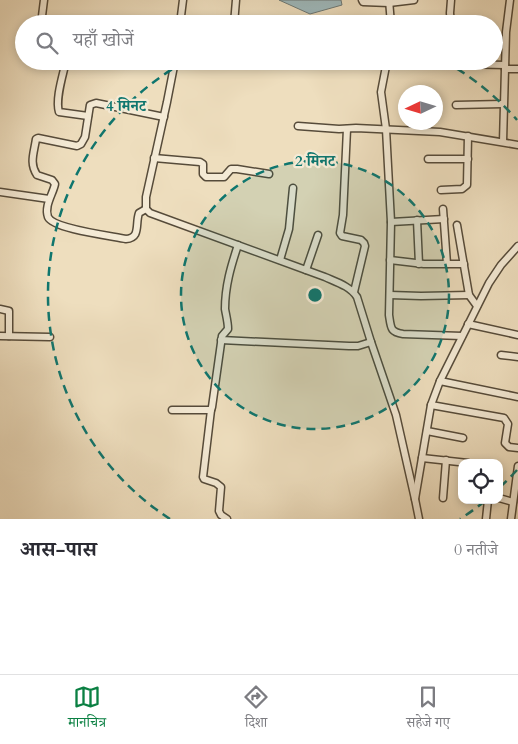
<!DOCTYPE html>
<html lang="hi">
<meta charset="utf-8">
<style>
:root{--surface:#fff;--page:#f7f7f7;--text:#2b2b33;--muted:#7c7c81;--line:#e1e1e2;--accent:#0b8043}
body{margin:0;font-family:Cardo,"Noto Serif Devanagari",serif;background:var(--page);color:var(--text)}
.controls{position:absolute;right:15px;bottom:15px;display:grid;overflow:hidden;border-radius:10px;box-shadow:0 2px 8px #0003}
.controls button{width:45px;height:45px;display:grid;place-items:center;padding:0;border:0;border-bottom:1px solid var(--line);background:var(--surface);color:var(--text);font:25px sans-serif}
.compass{position:absolute;left:398px;top:85px;width:45px;height:45px;border-radius:50%;background:var(--surface);box-shadow:0 2px 8px #0003;rotate:266deg}
.list{margin:0;padding:0;list-style:none}
h2{display:flex;justify-content:space-between;align-items:center;height:65px;margin:0;padding:0 20px;font-size:21px}
h2 small{font-size:16px;font-weight:400;color:var(--muted)}
.icon{flex:none;width:28px;height:28px;fill:none;stroke:currentColor;stroke-width:2;stroke-linecap:round;stroke-linejoin:round}
.map{position:relative;flex:none;width:518px;height:519px;overflow:hidden}
.search{position:absolute;background:var(--surface);box-shadow:0 2px 8px #0003;left:15px;right:15px;top:15px;height:55px;display:flex;align-items:center;gap:12px;box-sizing:border-box;padding:0 18px;border-radius:28px;color:var(--muted);font-size:19px}
.sheet{height:155px;background:var(--surface)}
nav{display:flex;justify-content:space-around;align-items:center;box-sizing:border-box;height:70px;border-top:1px solid var(--line);background:var(--surface);font-size:14px;color:var(--muted)}
nav a{display:grid;justify-items:center;gap:2px}
nav .on{color:var(--accent)}
.map>svg:first-child{display:block}
</style>
<div class="map">
<svg width="518" height="519" viewBox="0 0 518 519">
<rect width="100%" height="100%" fill="#eedebe"/>
<filter id="stains"><feTurbulence type="fractalNoise" baseFrequency=".004" numOctaves="4"/><feColorMatrix values="0 0 0 0 .2 0 0 0 0 .09 0 0 0 0 .02 0 0 0 .5 -.17"/></filter>
<radialGradient id="worn" r=".72"><stop offset=".6" stop-color="#630" stop-opacity="0"/><stop offset="1" stop-color="#630" stop-opacity=".3"/></radialGradient>
<polygon fill="#9eb9bc" stroke="#6d7976" points="279,0 341,0 342,5 310,14"/>
<g fill="none" stroke-linecap="round" stroke-linejoin="round">
<g stroke="#564b3a" stroke-width="9">
<g id="minor">
<polyline points="362,0 363,2 389,3 414,0"/>
<polyline points="389,0 391,24"/>
<polyline points="41,24 44,0"/>
<polyline points="180,24 183,0"/>
<polyline points="234,24 236,0"/>
<polyline points="451,24 450,13 451,0"/>
<path d="M66,61C63,75 55,99 59,112L88,116"/>
<path d="M175,61L167,102L146,197V209L150,213L325,277C336,282 350,286 357,297L371,342L396,415L415,499"/>
<path d="M387,61L381,92L386,129L391,222L389,315C391,328 390,332 403,334L462,336"/>
<polyline points="461,64 505,65"/>
<polyline points="505,69 518,69"/>
<polyline points="456,105 503,104"/>
<polyline points="298,126 339,129 356,128 440,132 518,145"/>
<polyline points="347,129 343,215 340,233 342,236 361,240 364,243 365,246 354,292"/>
<polyline points="503,142 506,32 510,0"/>
<polyline points="154,158 200,162 203,164 203,174 206,177 224,177 231,169 237,169 269,174"/>
<polyline points="428,159 468,159"/>
<polyline points="441,190 462,189 467,185 468,136"/>
<polyline points="0,192 49,199"/>
<path d="M146,209L139,213C135,224 141,238 126,239C112,236 53,229 48,217C44,206 53,194 55,184L52,180L37,175C29,163 34,153 36,139L38,138L77,146L81,144L85,137L90,105L96,103L164,117"/>
<polyline points="443,209 447,264"/>
<polyline points="417,220 419,264"/>
<polyline points="391,222 444,219"/>
<polyline points="457,225 469,295 477,306"/>
<polyline points="280,260 289,229 293,188"/>
<polyline points="390,260 424,264 464,264"/>
<polyline points="306,270 318,235"/>
<polyline points="390,295 421,296 469,295"/>
<polyline points="0,309 9,311 9,336"/>
<polyline points="468,324 518,335"/>
<polyline points="0,336 50,337"/>
<polyline points="221,340 349,346 358,346 371,342"/>
<polyline points="501,355 518,357"/>
<polyline points="440,381 518,397"/>
<polyline points="431,405 504,418 508,424 505,443 509,447 518,448"/>
<path d="M172,410H211L212,407L222,336L228,329C228,322 226,315 225,309C225,286 231,266 238,245"/>
<polyline points="211,410 203,477 204,479 216,483 221,487 219,511 221,515 227,519"/>
<polyline points="427,431 463,438"/>
<polyline points="422,458 468,463"/>
<polyline points="443,498 446,460"/>
<polyline points="499,498 513,502"/>
<polyline points="419,519 415,499 431,405 440,381 489,283 501,265 518,246"/>
<polyline points="486,519 488,500"/>
<polyline points="511,519 518,466"/>
</g>
</g>
<use href="#minor" stroke="#f4ead5" stroke-width="6"/>
</g>
<circle cx="315" cy="295" r="134" fill="#0f766e" fill-opacity=".12"/>
<g fill="none" stroke="#0f766e" stroke-width="2.5" stroke-dasharray="9 6">
<circle cx="315" cy="295" r="134"/>
<path d="M517 470A267 267 0 0 1 500 487M485 501A267 267 0 0 1 460 519M170 519A267 267 0 0 1 186 61M444 61A267 267 0 0 1 517 120"/>
</g>
<circle cx="315" cy="295" r="8" fill="#0f766e" stroke="#f4ead5" stroke-width="2.5"/>
<g font-size="15" text-anchor="middle" font-weight="bold" fill="#0f766e" stroke="#f4ead5" stroke-width="4.5" stroke-linejoin="round" paint-order="stroke">
<text x="126" y="111">4 मिनट</text>
<text x="315" y="166">2 मिनट</text>
</g>
<rect width="100%" height="100%" filter="url(#stains)"/>
<rect width="100%" height="100%" fill="url(#worn)"/>
</svg>
<div class="controls">
<button><svg class="icon" aria-label="locate" viewBox="0 0 24 24"><circle cx="12" cy="12" r="6"/><path d="M12 2v4M12 18v4M2 12h4M18 12h4"/></svg></button>
</div>
<svg class="compass" viewBox="-18 -18 36 36"><path d="M0-13l5 13h-10z" fill="#e53935"/><path d="M0 13l5-13h-10z" fill="#7c7c81"/></svg>
<div class="search"><svg class="icon" aria-label="search" viewBox="0 0 24 24"><circle cx="10" cy="10" r="6"/><path d="M15 15l6 6"/></svg>यहाँ खोजें</div>
</div>
<section class="sheet">
<h2>आस-पास<small>0 नतीजे</small></h2>
<ul class="list">
</ul>
</section>
<nav>
<a class="on"><svg class="icon" aria-label="map" viewBox="0 0 24 24"><path d="M3 6l6-2 6 2 6-2v14l-6 2-6-2-6 2zM9 4v14M15 6v14"/></svg>मानचित्र</a>
<a><svg class="icon" aria-label="directions" viewBox="0 0 24 24"><path d="M12 3l9 9-9 9-9-9zM9 14v-3h6M13 9l2 2-2 2"/></svg>दिशा</a>
<a><svg class="icon" aria-label="saved" viewBox="0 0 24 24"><path d="M7 4h10v16l-5-4-5 4z"/></svg>सहेजे गए</a>
</nav>
